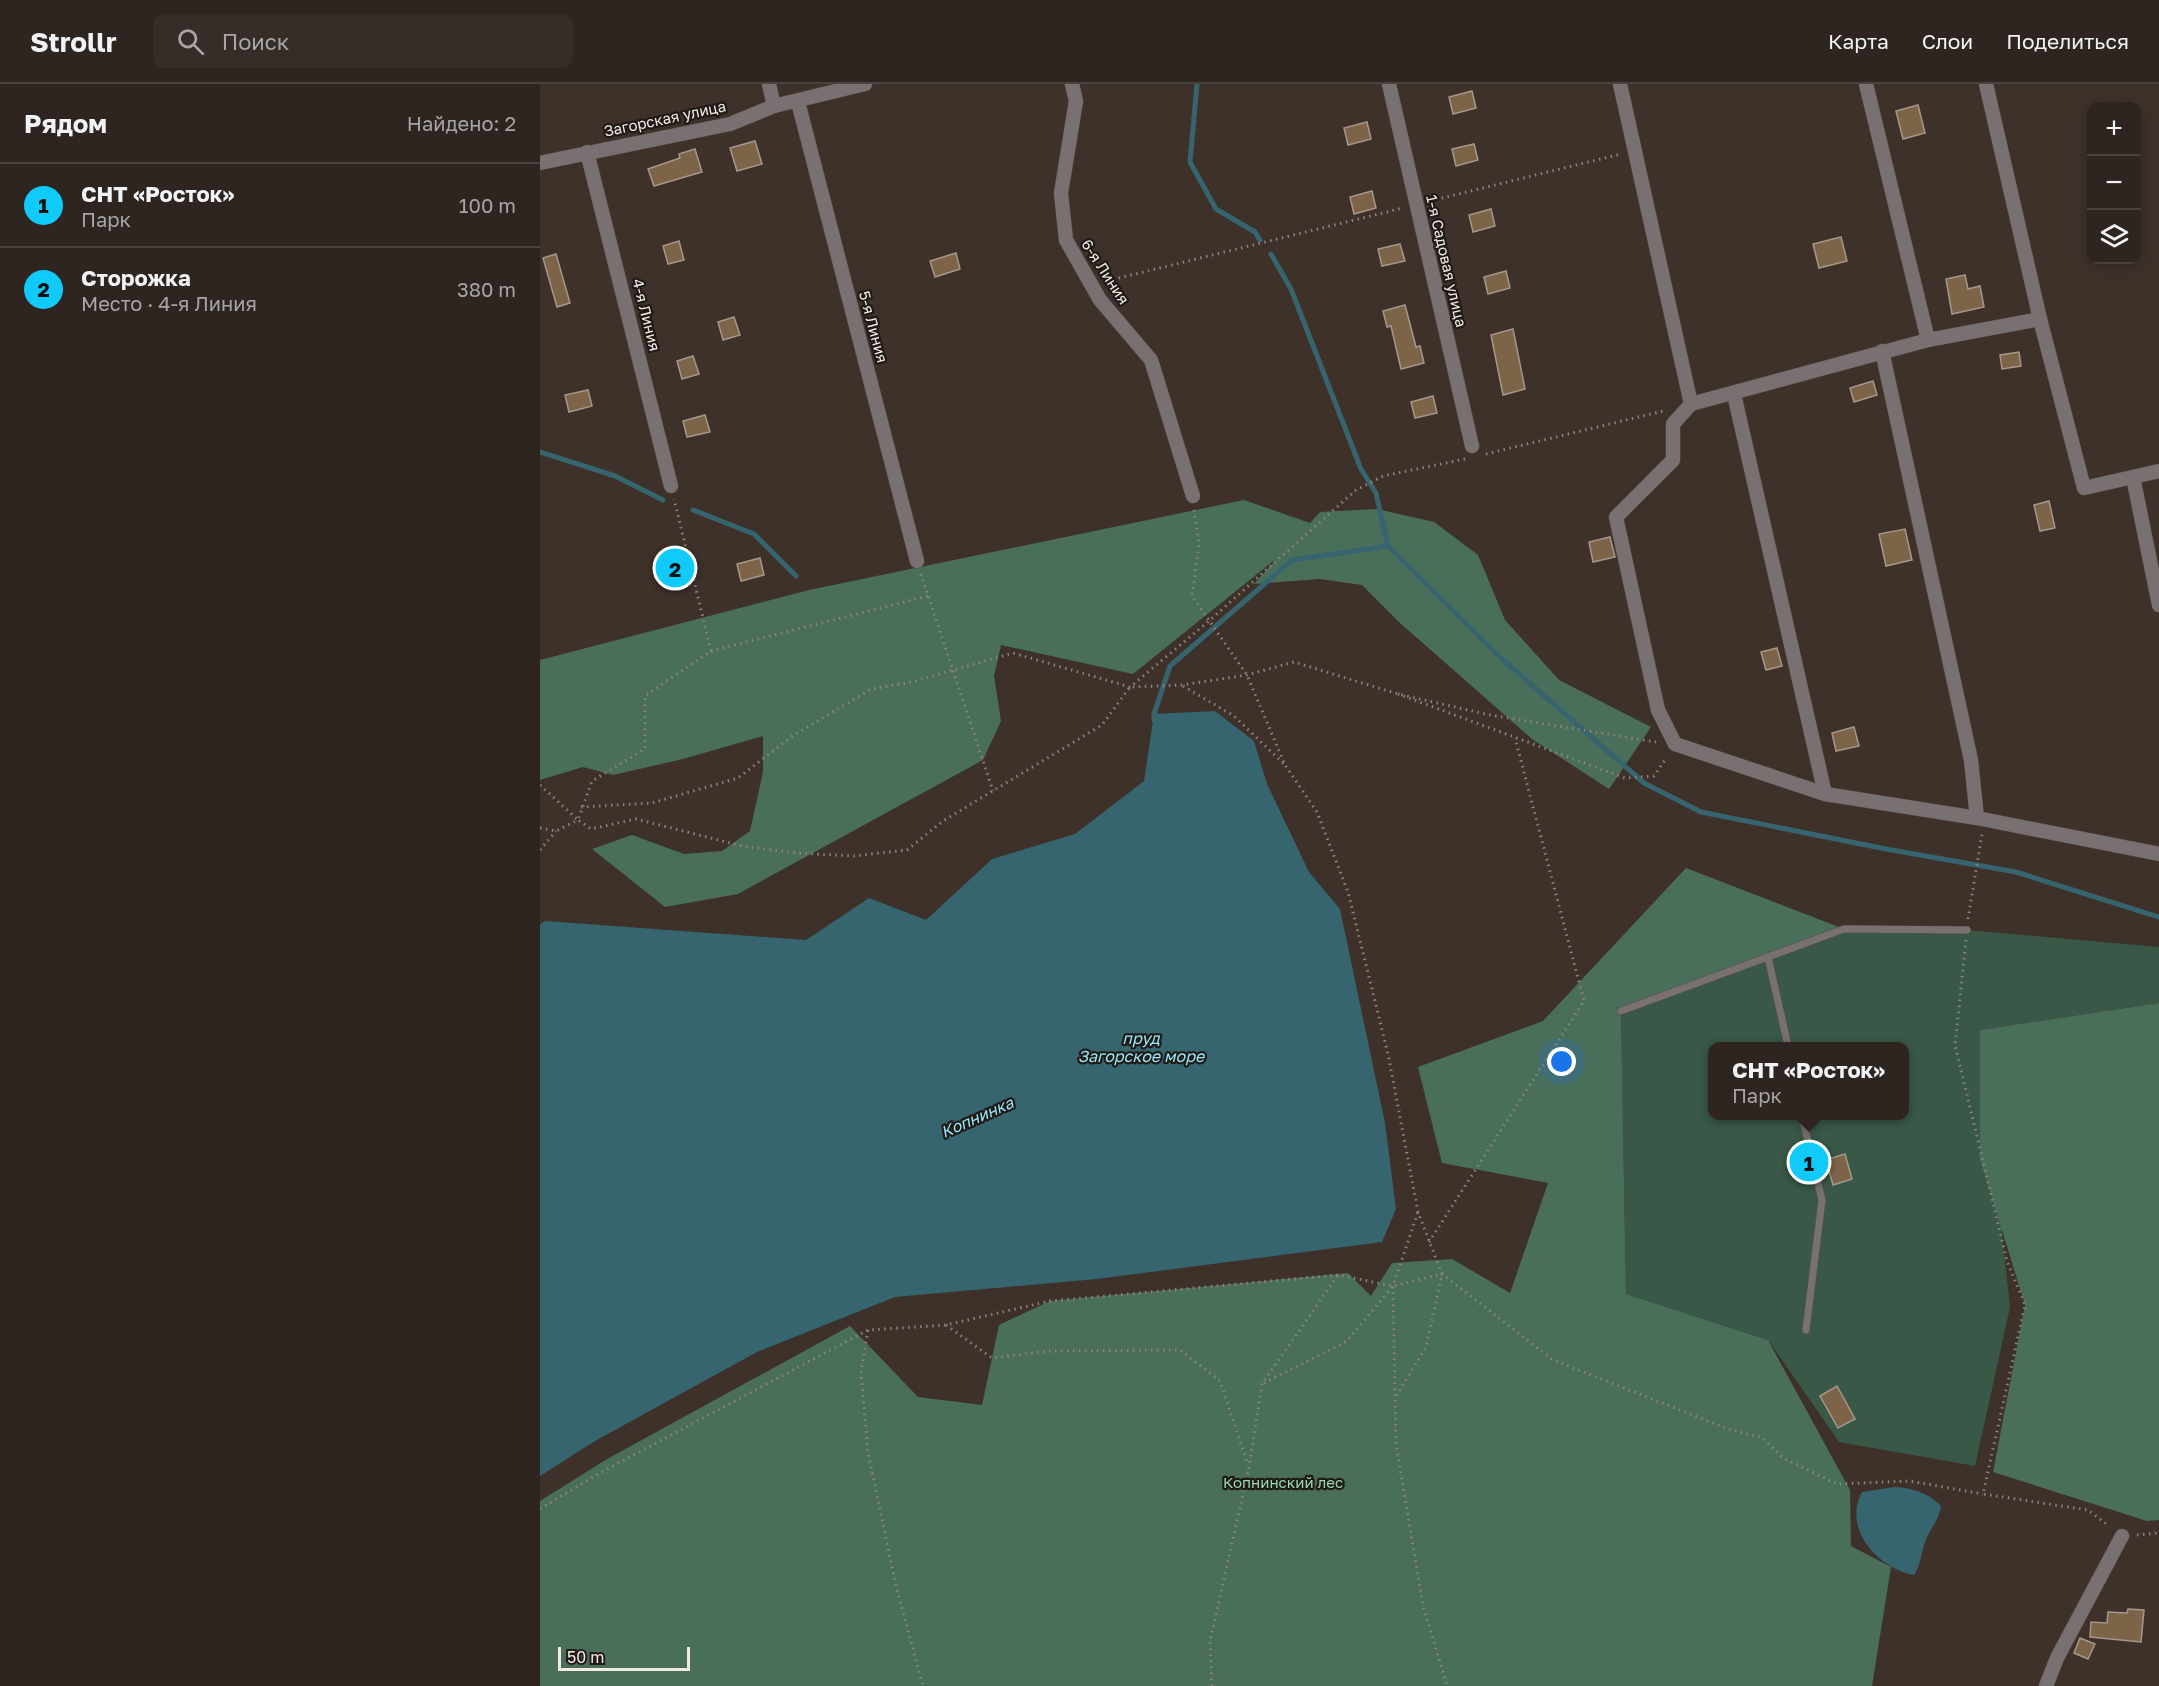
<!DOCTYPE html>
<html lang="ru">
<meta charset="utf-8">
<style>
:root{--surface:#2e2520;--page:#362d29;--text:#f1f3f6;--muted:#a7a5a5;--line:#49423e;--accent:#10cafa}
body{margin:0;font-family:"Golos Text",sans-serif;background:var(--page);color:var(--text)}
.controls{position:absolute;right:18px;top:18px;display:grid;overflow:hidden;border-radius:12px;box-shadow:0 3px 15px #0003}
.controls button{width:54px;height:54px;display:grid;place-items:center;padding:0;border:0;border-bottom:2px solid var(--line);background:var(--surface);color:var(--text);font:30px sans-serif}
.scale{position:absolute;left:18px;bottom:15px;width:132px;box-sizing:border-box;padding-left:6px;border:3px solid #f3eae6;border-top:0;font-size:16px;line-height:21px;white-space:nowrap;color:#f3eae6;-webkit-text-stroke:4px #201a17;paint-order:stroke}
.you{position:absolute;left:1022px;top:978px;width:21px;height:21px;margin:-15px;border:4px solid #fff;border-radius:50%;background:#1a73e8;box-shadow:0 0 0 9px #1a73e833}
.badge{display:grid;place-items:center;width:39px;height:39px;border-radius:50%;background:var(--accent);color:#111;font-size:20px;font-weight:700}
.pin{position:absolute;translate:-50% -50%;border:3px solid #fff;box-shadow:0 2px 6px #0006}
.popup{position:absolute;left:1168px;top:958px;width:201px;height:78px;box-sizing:border-box;display:grid;place-content:center;border-radius:12px;background:var(--surface);filter:drop-shadow(0 2px 4px #0005);font-size:20px;white-space:nowrap;color:var(--muted)}
.popup b{font-size:22px;color:var(--text)}
.popup::after{content:'';position:absolute;left:50%;top:100%;margin-left:-12px;border:12px solid transparent;border-top-color:var(--surface)}
.list{margin:0;padding:0;list-style:none}
h2{display:flex;justify-content:space-between;align-items:center;height:78px;margin:0;padding:0 24px;font-size:26px}
h2 small{font-size:20px;font-weight:400;color:var(--muted)}
.list li{display:grid;grid-template-columns:39px 1fr auto;gap:18px;align-items:center;box-sizing:border-box;height:84px;padding:0 24px;border-top:2px solid var(--line)}
.list b{display:block;font-size:22px;white-space:nowrap}
.list p{margin:0;font-size:20px;white-space:nowrap;color:var(--muted)}
.list em{font-size:20px;font-style:normal;color:var(--muted)}
.icon{flex:none;width:33px;height:33px;fill:none;stroke:currentColor;stroke-width:2;stroke-linecap:round;stroke-linejoin:round}
.map{position:relative;flex:none;width:1619px;height:1602px;overflow:hidden}
header{display:flex;align-items:center;gap:36px;box-sizing:border-box;height:84px;padding:0 30px;background:var(--surface);border-bottom:2px solid var(--line)}
header strong{font-size:28px}
nav{display:flex;gap:33px;margin-inline-start:auto;font-size:21px}
.search{width:420px;height:54px;background:var(--page);display:flex;align-items:center;gap:15px;box-sizing:border-box;padding:0 21px;border-radius:12px;color:var(--muted);font-size:22px}
main{display:flex}
aside{flex:1;background:var(--surface)}
.map>svg:first-child{display:block}
</style>
<header>
<strong>Strollr</strong>
<div class="search"><svg class="icon" aria-label="search" viewBox="0 0 24 24"><circle cx="10" cy="10" r="6"/><path d="M15 15l6 6"/></svg>Поиск</div>
<nav><a>Карта</a><a>Слои</a><a>Поделиться</a></nav>
</header>
<main>
<aside>
<h2>Рядом<small>Найдено: 2</small></h2>
<ul class="list">
<li><span class="badge">1</span><div><b>СНТ «Росток»</b><p>Парк</p></div><em>100 m</em></li>
<li><span class="badge">2</span><div><b>Сторожка</b><p>Место · 4-я Линия</p></div><em>380 m</em></li>
</ul>
</aside>
<div class="map">
<svg width="1619" height="1602" viewBox="0 0 1619 1602">
<rect width="100%" height="100%" fill="#3e312a"/>
<path fill="#395847" fill-rule="evenodd" d="M1304,845L1427,846L1619,863V919L1440,946L1470,1223L1435,1382L1299,1358L1228,1256L1086,1210L1081,927ZM1173,962H1365V1032H1173Z"/>
<g fill="#496e59">
<polygon points="704,416 770,439 780,428 837,425 894,438 938,471 965,536 1019,596 1111,643 1069,705 992,655 860,539 822,501 780,495 714,500 737,474 593,590 461,561 454,592 461,637 443,676 198,810 125,823 52,765 92,751 144,770 182,767 210,747 223,688 223,652 143,675 73,691 43,683 0,696 0,576 269,506"/>
<polygon points="1146,784 1304,845 1081,927 1086,1210 1228,1256 1310,1406 1311,1462 1351,1483 1332,1602 0,1602 0,1417 67,1375 310,1242 378,1313 442,1321 459,1241 510,1217 808,1189 831,1212 852,1179 912,1175 970,1209 1008,1099 902,1079 878,983 1003,937"/>
<polygon points="1619,919 1619,1436 1607,1437 1453,1388 1485,1221 1440,1075 1440,946"/>
</g>
<g fill="#36646f">
<polygon points="675,627 714,657 727,700 769,788 800,825 845,1039 856,1125 842,1158 557,1195 355,1213 217,1268 55,1357 0,1392 0,840 5,837 266,856 329,814 386,836 452,775 535,750 604,697 614,630"/>
<path d="M1355,1403C1372,1404 1389,1409 1401,1422C1399,1435 1393,1441 1387,1453C1381,1465 1382,1480 1374,1491C1338,1485 1302,1444 1322,1408Z"/>
</g>
<g fill="none" stroke-linecap="round" stroke-linejoin="round">
<g stroke="#36646f" stroke-width="5">
<polyline points="657,0 650,78 676,125 715,148 720,156"/>
<polyline points="731,170 751,205 821,385 836,409 848,462"/>
<polyline points="0,368 75,392 123,416"/>
<polyline points="153,426 214,450 256,492"/>
<polyline points="614,636 614,630 630,582 752,476 848,462 962,575 1104,699 1161,728 1346,765 1476,788 1619,833"/>
</g>
</g>
<g fill="#7d6347" stroke="#a4988c" stroke-width="1.5">
<polygon points="932,7 936,24 913,30 909,13"/>
<polygon points="1378,21 1385,49 1363,55 1356,27"/>
<polygon points="827,38 831,55 808,61 804,44"/>
<polygon points="215,57 222,80 197,87 190,64"/>
<polygon points="934,60 938,76 916,82 912,65"/>
<polygon points="155,65 162,88 114,102 108,85 140,74 139,70"/>
<polygon points="832,107 836,124 814,130 810,113"/>
<polygon points="951,125 955,142 933,148 929,131"/>
<polygon points="1301,153 1307,177 1279,184 1273,160"/>
<polygon points="139,157 144,176 128,180 123,162"/>
<polygon points="860,160 865,177 842,182 838,165"/>
<polygon points="416,169 420,185 395,193 390,177"/>
<polygon points="16,170 30,219 17,223 3,174"/>
<polygon points="966,187 970,204 948,210 944,193"/>
<polygon points="1425,191 1428,205 1440,202 1444,223 1412,230 1406,195"/>
<polygon points="865,221 876,263 880,262 884,279 861,285 851,242 847,243 843,227"/>
<polygon points="194,233 200,251 183,256 178,238"/>
<polygon points="973,245 985,305 963,311 951,251"/>
<polygon points="1479,268 1481,282 1462,285 1460,271"/>
<polygon points="153,272 159,290 142,295 137,277"/>
<polygon points="1333,297 1337,311 1314,318 1310,304"/>
<polygon points="48,306 52,322 29,328 25,311"/>
<polygon points="893,312 897,329 875,334 871,318"/>
<polygon points="165,331 170,348 147,353 143,337"/>
<polygon points="1509,417 1515,444 1500,447 1494,421"/>
<polygon points="1365,445 1372,476 1346,482 1339,450"/>
<polygon points="1070,453 1075,473 1053,478 1049,458"/>
<polygon points="220,474 224,491 201,497 197,480"/>
<polygon points="1237,564 1242,582 1226,586 1221,568"/>
<polygon points="1314,643 1319,662 1296,667 1292,649"/>
<polygon points="1305,1070 1312,1095 1293,1101 1286,1076"/>
<polygon points="1297,1302 1315,1335 1298,1344 1280,1312"/>
<polygon points="1588,1525 1604,1526 1601,1558 1550,1553 1551,1538 1567,1539 1568,1528 1587,1529"/>
<polygon points="1540,1554 1555,1560 1548,1575 1534,1569"/>
</g>
<g fill="none" stroke-linecap="round" stroke-linejoin="round">
<g stroke="#5b4f48" stroke-width="8">
<g id="service">
<polyline points="1228,873 1248,962"/>
<polyline points="1081,927 1304,845 1427,846"/>
<polyline points="1262,1032 1282,1116 1266,1246"/>
</g>
</g>
<g stroke="#5b4f48" stroke-width="15">
<g id="minor">
<polyline points="229,0 234,22"/>
<polyline points="532,0 536,17 521,109 526,156 560,216 611,276 653,412"/>
<polyline points="849,0 932,362"/>
<polyline points="1080,0 1151,320"/>
<polyline points="1326,0 1388,256"/>
<polyline points="1446,0 1500,235 1544,404 1619,387"/>
<polyline points="258,18 377,477"/>
<polyline points="47,68 131,402"/>
<polyline points="0,79 190,40 234,22 325,0"/>
<polyline points="1500,235 1388,256 1151,320 1133,340 1133,376 1076,433 1118,626 1135,660 1285,710 1437,734 1619,770"/>
<polyline points="1342,267 1431,676 1437,734"/>
<polyline points="1194,310 1285,710"/>
<polyline points="1593,393 1619,521"/>
<polyline points="1506,1602 1517,1574 1582,1452"/>
</g>
</g>
<g stroke="#8e827d" stroke-width="3" stroke-dasharray="1.5 4.5" stroke-linecap="butt">
<polyline points="890,117 1081,70"/>
<polyline points="567,197 863,124"/>
<polyline points="946,370 1123,327"/>
<polyline points="654,426 659,461 652,512 707,591 745,681 777,728 808,808 848,970 878,1128 902,1190 886,1263 855,1314 856,1360 883,1521 907,1602"/>
<polyline points="381,490 453,707"/>
<polyline points="171,567 388,512"/>
<polyline points="643,602 694,632 744,680"/>
<polyline points="858,610 1085,694 1114,692 1127,673"/>
<polyline points="0,701 38,736 52,697 105,665 105,612 171,567 134,415"/>
<polyline points="41,723 112,719 198,694 251,653 331,605 372,598 473,569 590,603 669,537 816,406 843,392 925,375"/>
<polyline points="0,744 16,747 38,736 51,745 96,735 202,762 258,769 313,772 367,766 403,737 562,641 590,603 642,601 707,591 754,578 858,610 950,631 1116,658"/>
<polyline points="0,766 16,747"/>
<polyline points="1428,835 1442,750"/>
<polyline points="1426,856 1415,961 1467,1177 1485,1221 1443,1410 1548,1426 1569,1442"/>
<polyline points="889,1158 1044,917 975,654"/>
<polyline points="406,1241 452,1274 508,1267 640,1266 680,1297 708,1381"/>
<polyline points="328,1246 321,1288 328,1368 356,1502 383,1602"/>
<polyline points="724,1299 807,1257 853,1202"/>
<polyline points="855,1312 853,1202 878,1128"/>
<polyline points="0,1425 58,1390 328,1246 406,1241 510,1217 798,1191 853,1202 902,1190 1013,1276 1188,1345 1223,1354 1243,1374 1297,1400 1369,1397 1443,1410"/>
<polyline points="1597,1451 1619,1449"/>
<polyline points="672,1602 670,1558 709,1383 722,1300 798,1191"/>
</g>
<use href="#service" stroke="#787071" stroke-width="7"/>
<use href="#minor" stroke="#787071" stroke-width="14"/>
</g>
<g text-anchor="middle" stroke-width="4.5" stroke-linejoin="round" paint-order="stroke">
<g font-size="15" fill="#f3eae6" stroke="#201a17">
<text transform="translate(125 35) rotate(-12)" y="5">Загорская улица</text>
<text transform="translate(906 177) rotate(77)" y="5">1-я Садовая улица</text>
<text transform="translate(565 188) rotate(57)" y="5">6-я Линия</text>
<text transform="translate(106 231) rotate(76)" y="5">4-я Линия</text>
<text transform="translate(333 243) rotate(75)" y="5">5-я Линия</text>
</g>
<g font-size="15" fill="#98d9b4" stroke="#201a17">
<text x="743" y="1404">Копнинский лес</text>
</g>
<g font-size="16" font-style="italic" fill="#96e8fa" stroke="#201a17">
<text x="601" y="960">пруд<tspan x="601" dy="18">Загорское море</tspan></text>
<text transform="translate(437 1033) rotate(-24)" y="6">Копнинка</text>
</g>
</g>
</svg>
<div class="controls">
<button>+</button>
<button>−</button>
<button><svg class="icon" aria-label="layers" viewBox="0 0 24 24"><path d="M12 4l9 5-9 5-9-5zM3 14l9 5 9-5"/></svg></button>
</div>
<div class="scale">50 m</div>
<div class="you"></div>
<div class="pin badge" style="left:1269px;top:1078px">1</div>
<div class="popup"><b>СНТ «Росток»</b>Парк</div>
<div class="pin badge" style="left:135px;top:484px">2</div>
</div>
</main>
